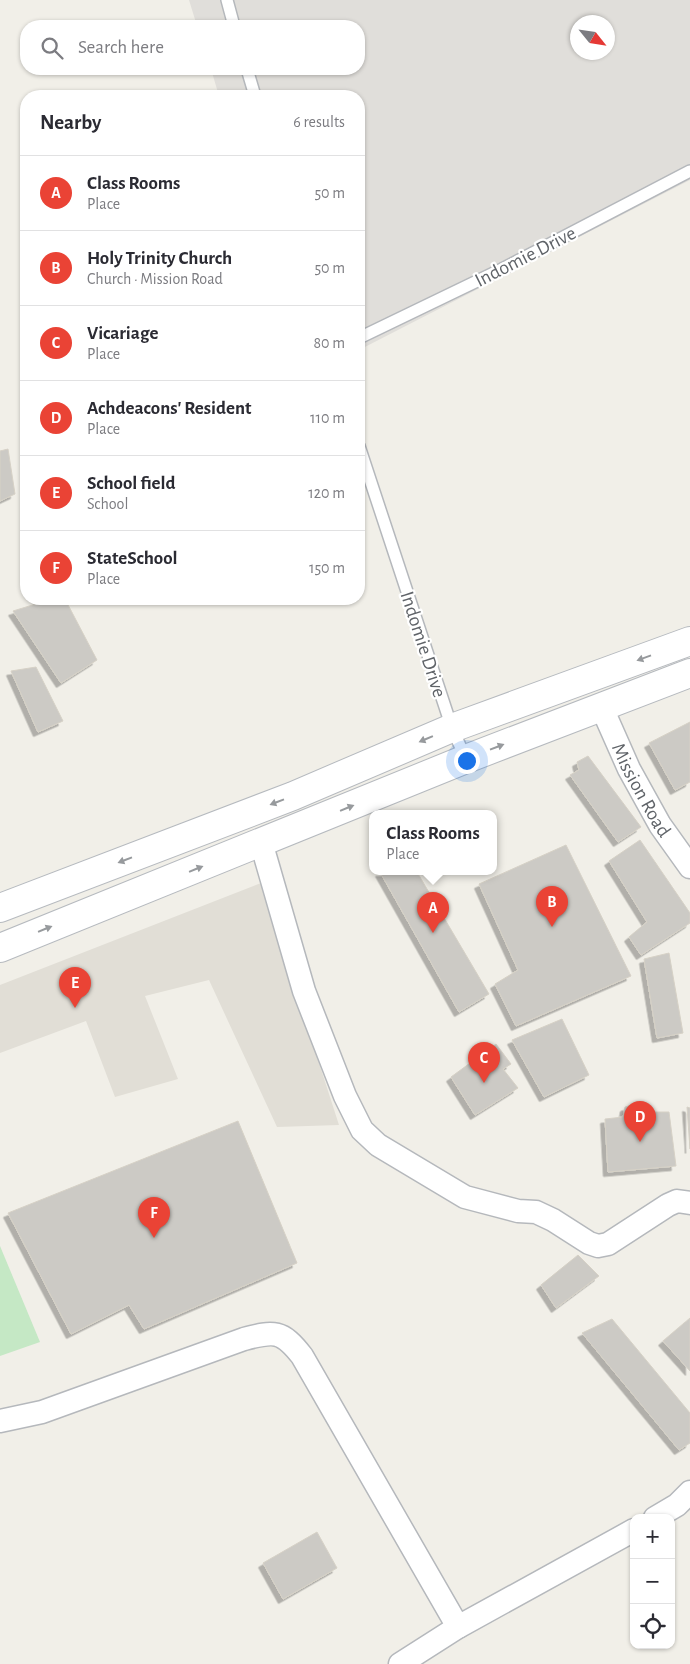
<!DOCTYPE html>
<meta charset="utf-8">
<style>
:root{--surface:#fff;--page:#f7f7f7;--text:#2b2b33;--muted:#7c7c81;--line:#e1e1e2;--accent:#ea4335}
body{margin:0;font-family:"Alegreya Sans",sans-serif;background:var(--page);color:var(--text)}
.controls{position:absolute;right:15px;bottom:15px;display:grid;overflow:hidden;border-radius:10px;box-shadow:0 1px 4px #0004}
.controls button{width:45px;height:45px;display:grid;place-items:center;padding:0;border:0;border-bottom:1px solid var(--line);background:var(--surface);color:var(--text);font:25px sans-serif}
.compass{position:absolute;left:570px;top:15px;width:45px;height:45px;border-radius:50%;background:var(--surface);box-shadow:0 1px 4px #0004;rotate:120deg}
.you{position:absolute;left:466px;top:760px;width:18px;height:18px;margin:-12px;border:4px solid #fff;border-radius:50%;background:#1a73e8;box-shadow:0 0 0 8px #1a73e833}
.badge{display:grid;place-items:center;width:32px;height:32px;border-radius:50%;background:var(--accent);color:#fff;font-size:16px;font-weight:700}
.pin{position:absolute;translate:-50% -41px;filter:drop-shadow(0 1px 2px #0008)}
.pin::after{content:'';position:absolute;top:26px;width:18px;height:15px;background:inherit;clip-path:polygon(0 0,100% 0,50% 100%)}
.popup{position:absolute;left:369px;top:810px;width:128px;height:65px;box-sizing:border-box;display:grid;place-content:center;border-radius:10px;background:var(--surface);filter:drop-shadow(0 1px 4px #0005);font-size:16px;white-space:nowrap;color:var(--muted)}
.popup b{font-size:19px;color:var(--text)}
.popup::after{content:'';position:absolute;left:50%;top:100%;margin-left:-10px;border:10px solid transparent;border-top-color:var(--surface)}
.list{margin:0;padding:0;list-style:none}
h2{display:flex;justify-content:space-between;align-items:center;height:65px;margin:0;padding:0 20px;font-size:21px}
h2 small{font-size:16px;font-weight:400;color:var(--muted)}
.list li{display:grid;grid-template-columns:32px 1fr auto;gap:15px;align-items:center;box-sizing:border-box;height:75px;padding:0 20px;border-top:1px solid var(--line)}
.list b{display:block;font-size:19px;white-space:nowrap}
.list p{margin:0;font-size:16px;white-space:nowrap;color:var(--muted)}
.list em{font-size:16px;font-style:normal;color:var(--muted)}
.icon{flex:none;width:28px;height:28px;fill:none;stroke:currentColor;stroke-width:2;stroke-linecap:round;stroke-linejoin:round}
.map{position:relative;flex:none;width:690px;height:1664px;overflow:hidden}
.search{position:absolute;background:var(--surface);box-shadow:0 1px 4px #0004;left:20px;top:20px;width:345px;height:55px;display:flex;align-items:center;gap:12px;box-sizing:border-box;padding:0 18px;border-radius:20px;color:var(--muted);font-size:19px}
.panel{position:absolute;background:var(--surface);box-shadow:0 1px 4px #0004;left:20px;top:90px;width:345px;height:515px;border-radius:20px}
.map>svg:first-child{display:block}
</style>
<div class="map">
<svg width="690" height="1664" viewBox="0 0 690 1664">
<defs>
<filter id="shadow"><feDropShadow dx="-4.5" dy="4.5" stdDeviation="0" flood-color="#0004"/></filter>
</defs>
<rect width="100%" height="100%" fill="#f1efe8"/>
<path fill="#e0deda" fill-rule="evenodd" d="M189,0H690V180L359,350V96H219L211,69H359V26H197ZM578,22H608V52H578Z"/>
<polygon fill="#e1ded6" points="261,883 339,1125 277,1127 209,980 145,996 178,1079 115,1097 86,1021 0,1053 0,985"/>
<polygon fill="#c5e8c5" points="0,1246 40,1342 0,1356"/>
<g fill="#cccac5" stroke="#d6d1c6" filter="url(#shadow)">
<polygon points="8,449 15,494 0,501 0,451"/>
<polygon points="52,599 65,599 97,660 61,683 13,611"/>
<polygon points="36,667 63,721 38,732 11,671"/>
<polygon points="690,722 690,782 675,790 649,743"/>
<polygon points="588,756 641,827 618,842 570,775 579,770 577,762"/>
<polygon points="640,840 690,913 690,923 641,955 629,937 647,922 609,861"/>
<polygon points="566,845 631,976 516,1026 495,984 518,970 479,884"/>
<polygon points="380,872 417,872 489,994 459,1012"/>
<polygon points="669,953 683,1033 657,1038 644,959"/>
<polygon points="562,1019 589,1075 544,1097 512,1040"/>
<polygon points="496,1044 511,1064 503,1069 518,1088 475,1115 451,1077"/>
<polygon points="637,1104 643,1112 669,1112 676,1166 608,1172 605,1119 623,1117 625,1107"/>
<polygon points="687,1107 690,1108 690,1149"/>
<polygon points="238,1121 297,1263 144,1329 129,1305 71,1334 8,1213"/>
<polygon points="578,1255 599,1276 556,1308 541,1285"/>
<polygon points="690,1318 690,1371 663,1341"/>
<polygon points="612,1319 690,1413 690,1443 679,1450 582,1333"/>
<polygon points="317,1532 337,1568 283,1599 263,1563"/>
</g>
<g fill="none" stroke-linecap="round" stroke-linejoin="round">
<g stroke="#b5b8bc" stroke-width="14">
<g id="service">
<polyline points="227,0 234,26"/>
<polyline points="247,69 255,96"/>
<polyline points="359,338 502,269 690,171"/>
<polyline points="359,446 452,728 466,759"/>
</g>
</g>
<g stroke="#b5b8bc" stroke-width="25">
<g id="minor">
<path id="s1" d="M602,708L629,769L660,825L690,867"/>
<polyline points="261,842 304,991 345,1096 362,1130 378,1145 465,1197 518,1211 536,1212 553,1220 589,1243 598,1246 608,1244 668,1205 677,1201 690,1203"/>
<path d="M0,1421L42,1412L244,1339C274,1331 282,1330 302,1356L458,1627"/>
<polyline points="655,1518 677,1505 690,1492"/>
<polyline points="400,1664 458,1627 634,1530"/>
</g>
</g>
<g stroke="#b6babf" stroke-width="30">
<g id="secondary">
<polyline points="0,908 293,796 452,728 690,641"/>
<polyline points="0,948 466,759 690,673"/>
</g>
</g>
<use href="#service" stroke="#fff" stroke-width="11"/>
<use href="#minor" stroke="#fff" stroke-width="22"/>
<use href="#secondary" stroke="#fff" stroke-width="28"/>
</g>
<defs><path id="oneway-solid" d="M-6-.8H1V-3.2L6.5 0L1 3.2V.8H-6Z" transform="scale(1.25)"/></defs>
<g fill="#979a9d">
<use href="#oneway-solid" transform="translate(644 658) rotate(160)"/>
<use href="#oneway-solid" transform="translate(426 739) rotate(157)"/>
<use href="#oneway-solid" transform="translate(497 747) rotate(-21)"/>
<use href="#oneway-solid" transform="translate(277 802) rotate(159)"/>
<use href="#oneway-solid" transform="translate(347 808) rotate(-22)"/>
<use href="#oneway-solid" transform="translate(125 860) rotate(159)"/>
<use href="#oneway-solid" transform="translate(196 869) rotate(-22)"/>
<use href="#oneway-solid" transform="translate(45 929) rotate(-22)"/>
</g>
<g text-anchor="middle" stroke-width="4.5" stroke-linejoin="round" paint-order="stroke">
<g font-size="20" fill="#5f6368" stroke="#fff">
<text transform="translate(525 256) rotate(-27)" y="7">Indomie Drive</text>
<text transform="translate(424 644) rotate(72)" y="7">Indomie Drive</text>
<text dy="7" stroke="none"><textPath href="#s1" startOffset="91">Mission Road</textPath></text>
</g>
</g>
</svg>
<div class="controls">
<button>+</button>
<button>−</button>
<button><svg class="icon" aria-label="locate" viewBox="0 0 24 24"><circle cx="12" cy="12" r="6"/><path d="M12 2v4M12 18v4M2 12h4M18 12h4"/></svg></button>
</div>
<svg class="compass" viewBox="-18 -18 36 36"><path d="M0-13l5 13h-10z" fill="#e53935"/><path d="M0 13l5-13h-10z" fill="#7c7c81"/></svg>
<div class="you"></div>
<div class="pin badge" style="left:433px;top:933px">A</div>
<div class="popup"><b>Class Rooms</b>Place</div>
<div class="pin badge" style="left:552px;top:927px">B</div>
<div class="pin badge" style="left:484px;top:1083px">C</div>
<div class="pin badge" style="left:640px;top:1142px">D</div>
<div class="pin badge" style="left:75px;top:1008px">E</div>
<div class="pin badge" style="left:154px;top:1238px">F</div>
<div class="search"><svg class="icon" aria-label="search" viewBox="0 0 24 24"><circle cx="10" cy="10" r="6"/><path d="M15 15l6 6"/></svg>Search here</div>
<section class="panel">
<h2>Nearby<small>6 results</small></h2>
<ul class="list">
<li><span class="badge">A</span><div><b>Class Rooms</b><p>Place</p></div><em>50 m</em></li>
<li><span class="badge">B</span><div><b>Holy Trinity Church</b><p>Church · Mission Road</p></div><em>50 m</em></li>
<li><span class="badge">C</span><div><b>Vicariage</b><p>Place</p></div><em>80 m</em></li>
<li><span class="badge">D</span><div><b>Achdeacons' Resident</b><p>Place</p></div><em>110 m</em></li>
<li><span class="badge">E</span><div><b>School field</b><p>School</p></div><em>120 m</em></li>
<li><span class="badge">F</span><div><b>StateSchool</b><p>Place</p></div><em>150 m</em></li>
</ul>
</section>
</div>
